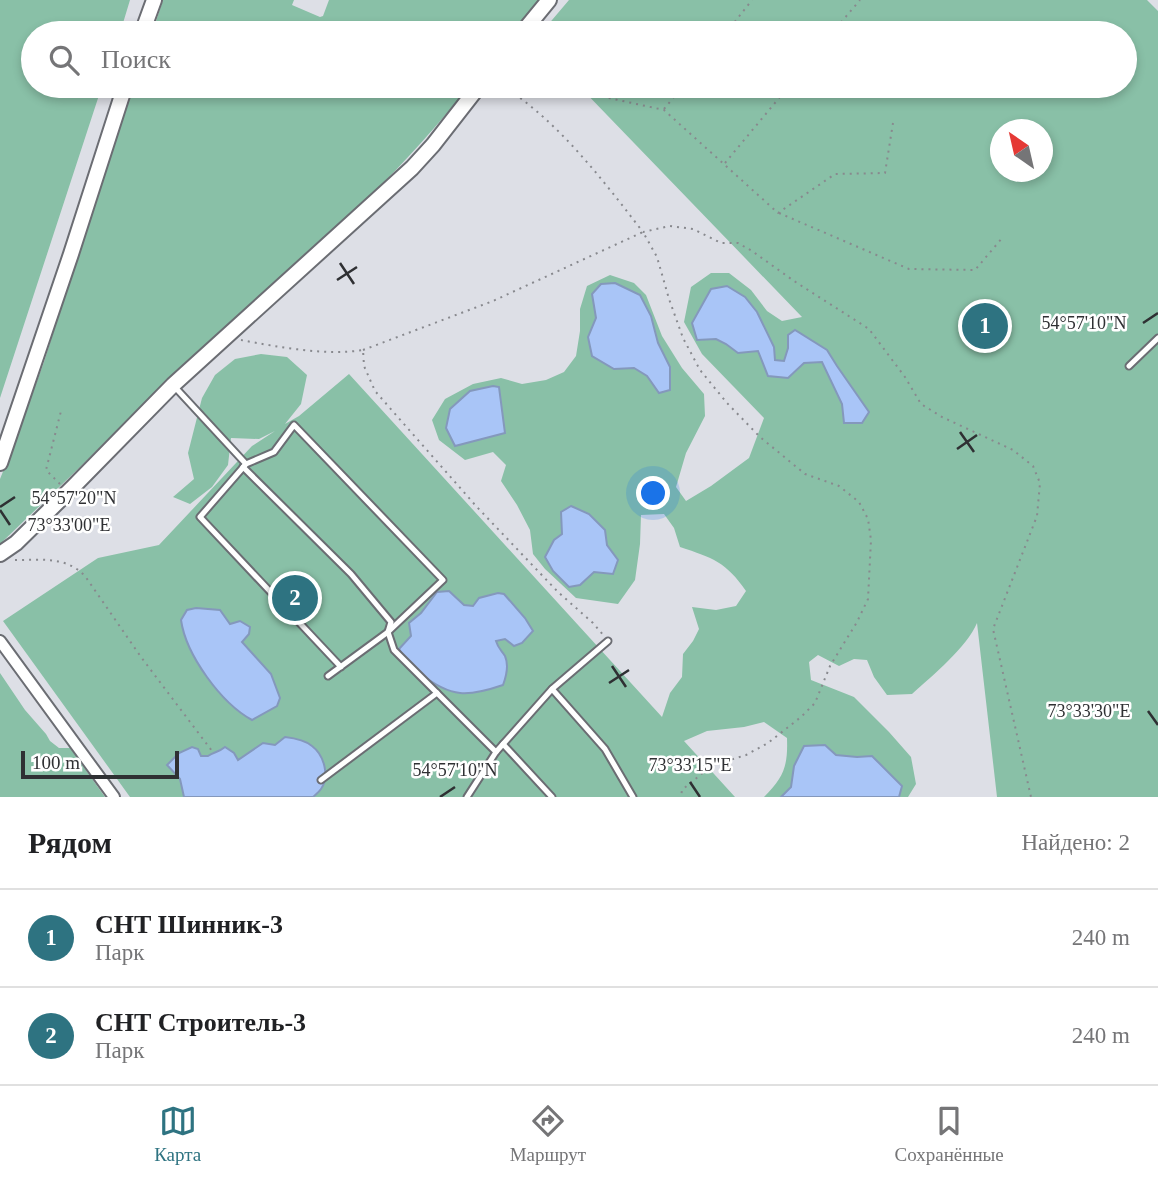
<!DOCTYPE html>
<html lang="ru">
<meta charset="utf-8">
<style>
:root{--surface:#fff;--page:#f2f2f2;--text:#202124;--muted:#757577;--line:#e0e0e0;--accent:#2e7381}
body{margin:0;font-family:Georgia,serif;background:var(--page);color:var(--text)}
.compass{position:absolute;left:990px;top:119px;width:63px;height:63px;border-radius:50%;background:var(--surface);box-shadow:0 4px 10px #0003;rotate:326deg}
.scale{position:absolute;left:21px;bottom:18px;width:158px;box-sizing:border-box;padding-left:7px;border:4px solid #2f3033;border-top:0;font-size:19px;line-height:24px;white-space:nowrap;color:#2f3033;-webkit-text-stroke:5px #fff;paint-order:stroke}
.you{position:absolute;left:654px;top:494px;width:24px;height:24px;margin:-18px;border:5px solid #fff;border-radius:50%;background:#1a73e8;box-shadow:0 0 0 10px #1a73e833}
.badge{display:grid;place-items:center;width:46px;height:46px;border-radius:50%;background:var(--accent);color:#fff;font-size:23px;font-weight:700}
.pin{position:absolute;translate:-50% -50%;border:4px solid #fff;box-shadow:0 2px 7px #0006}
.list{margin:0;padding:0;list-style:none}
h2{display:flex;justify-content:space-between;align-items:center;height:91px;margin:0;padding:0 28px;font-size:30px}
h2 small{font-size:23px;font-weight:400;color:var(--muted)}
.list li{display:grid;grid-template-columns:46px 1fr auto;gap:21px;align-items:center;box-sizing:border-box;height:98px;padding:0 28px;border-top:2px solid var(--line)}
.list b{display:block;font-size:26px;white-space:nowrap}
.list p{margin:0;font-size:23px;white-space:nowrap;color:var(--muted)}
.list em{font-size:23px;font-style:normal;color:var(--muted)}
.icon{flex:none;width:38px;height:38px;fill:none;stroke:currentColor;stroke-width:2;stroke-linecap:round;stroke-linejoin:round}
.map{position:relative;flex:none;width:1158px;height:797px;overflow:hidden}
.search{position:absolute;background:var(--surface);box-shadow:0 4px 10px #0003;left:21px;right:21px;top:21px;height:77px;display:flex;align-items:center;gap:18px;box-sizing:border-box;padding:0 24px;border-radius:38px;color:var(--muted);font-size:26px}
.sheet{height:287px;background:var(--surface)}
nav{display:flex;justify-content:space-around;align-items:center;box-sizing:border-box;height:98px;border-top:2px solid var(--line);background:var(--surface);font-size:19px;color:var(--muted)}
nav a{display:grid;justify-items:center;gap:4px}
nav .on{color:var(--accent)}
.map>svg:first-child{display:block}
</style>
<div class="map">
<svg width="1158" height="797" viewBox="0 0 1158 797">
<rect width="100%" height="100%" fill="#dddfe6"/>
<g fill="#89c0a7" fill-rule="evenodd">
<polygon points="0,0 130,0 120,33 33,33 33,86 102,86 0,398"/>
<polygon points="163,0 294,0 292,5 320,17 323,16 329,0 539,0 511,33 358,33 338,28 353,33 152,33"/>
<path d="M569,0H1147L1158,11V797H997L977,623C967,647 932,676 912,694L887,695L874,677L867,660L854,659L839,666L818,655L809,662L811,680L854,697L889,732L911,757L916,784L908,797H764C784,777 788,766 787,738L764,722L744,727L707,731L684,741L735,797H130L3,621L98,558L159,545L252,446L275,431L259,439L231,438L228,465L212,487L190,504L173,497L194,479L188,453L202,398L215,375L235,359L261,354L287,357L307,375L301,404L285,424L299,416L349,374L662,717L670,693L682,677L683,654L693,641L699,629L692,607L716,610L736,606L746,591C726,562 713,558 680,547L674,528L664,514L641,515L640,544L635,580L618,604L576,598L545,569L533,554L530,530L517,505L501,481L506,465L493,452L465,460L439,440L432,420L445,399L473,384L501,378L522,384L546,380L564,372L576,356L580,331V309L587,286L610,275L634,283L646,295L662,336L682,368L704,394L705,416L686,453L676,487L686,501L711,486L749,458L764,418L702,354L684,322L691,287L711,273H729L751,290L767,311L782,321L802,317L579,86H1125V33H541ZM1000,130H1042V172H1000Z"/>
<path d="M134,86H469C438,125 405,162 369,197L160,387L79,468L0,544V479L12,449L44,362L92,210Z"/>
<polygon points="0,673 25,710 46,734 50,741 59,748 70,748 105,797 0,797"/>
</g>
<g fill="#a9c5f7" stroke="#8498bc" stroke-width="2">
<polygon points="615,283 640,295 651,316 658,343 670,367 670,390 659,393 647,376 634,368 614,369 592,356 588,337 596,318 592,294 601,284"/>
<polygon points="727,286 745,297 757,312 774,347 775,360 784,361 788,348 788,335 795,330 827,350 837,366 869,412 862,423 844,423 842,404 822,362 804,363 788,378 768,376 758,351 738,353 726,344 716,339 697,340 692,323 711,289"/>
<polygon points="493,386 499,387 505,433 455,446 446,428 450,409 470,391"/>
<polygon points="571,506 589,514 605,530 607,545 618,560 613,574 594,572 580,585 569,587 553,571 545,557 554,540 562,534 561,512"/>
<path d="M449,591L464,605L473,606L479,598L498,593L504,594L525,618L533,631L522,643L514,646L505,639L496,641C498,648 501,650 505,656C509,665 506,677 503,685C468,697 451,698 421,674C412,667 404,659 399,649L411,636L409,623L421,613L437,592Z"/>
<path d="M196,608L220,610L230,624L240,621L250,627L249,634L242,642L271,674L280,698L277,706L252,720C221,703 186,655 181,620L187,610Z"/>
<path d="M285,737C294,738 305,740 312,746C324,755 330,776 321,789C319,792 316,794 313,797H184L180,779L167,765L179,753L192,747L198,749L201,756H208C214,752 219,752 225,747L234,753L238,760L263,743L275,745Z"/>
<polygon points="825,745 836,755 857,757 872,756 902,786 899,797 781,797 791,787 794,766 804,746"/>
</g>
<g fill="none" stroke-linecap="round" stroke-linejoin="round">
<g stroke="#6b6d73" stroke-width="9">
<g id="service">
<polyline points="1129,366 1158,338"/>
<polyline points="173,385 246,464"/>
<polyline points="243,467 351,574 391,622 388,632 394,650 496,752"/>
<polyline points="328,676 388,632 443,580 294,425 274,452 246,464 200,517 341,667"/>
<polyline points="552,689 605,749 633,797"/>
<polyline points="503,744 552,797"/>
<polyline points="321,780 437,693"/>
<polyline points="467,797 496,752 552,689 608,641"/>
</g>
</g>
<g stroke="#6b6d73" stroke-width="14">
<polyline id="minor" points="0,641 114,797"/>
</g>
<g stroke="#6b6d73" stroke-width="18">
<g id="tertiary">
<polyline points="142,33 154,0"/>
<polyline points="522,33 549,0"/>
<polyline points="0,463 71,254 125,86"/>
<polyline points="0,554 16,543 73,487 173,385 412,168 433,145 479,86"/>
</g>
</g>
<g stroke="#88898e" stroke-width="2" stroke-dasharray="2 5" stroke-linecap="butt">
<polyline points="726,33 752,0"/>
<polyline points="832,33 860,0"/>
<path d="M503,86C560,123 601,178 643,232L670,226L693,229L721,243H738L752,251L794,281L869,329L905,377L921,404L942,417L1013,450L1033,466L1040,483L1037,516L993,629L1031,797"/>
<polyline points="554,86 664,110 778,213 835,174 885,173 893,123"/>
<polyline points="664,109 683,86"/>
<polyline points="725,163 789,86"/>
<polyline points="779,213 909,269 975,270 1003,237"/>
<path d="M241,340C278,347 326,356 363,350L364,366L375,391L476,506L558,592L593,623L604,636"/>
<polyline points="363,350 493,301 643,232 657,257 669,299 683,338 700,370 727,403 760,437 805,474 839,486 859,502 868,519 871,540 868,599 857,622 830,666 815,703 801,717 768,743 746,755 711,766 682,790 681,797"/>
<polyline points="60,484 46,470 61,411"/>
<path d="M15,560C41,560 66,556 85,576L141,657L212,751"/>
</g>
<use href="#service" stroke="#fff" stroke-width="5"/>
<use href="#minor" stroke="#fff" stroke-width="10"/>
<use href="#tertiary" stroke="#fff" stroke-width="14"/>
</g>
<path fill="none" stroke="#2f3033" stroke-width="2.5" d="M340,263L354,284M337,280L357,267M1143,323L1158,313M960,432L974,452M957,449L977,435M0,507L15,497M0,510L10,525M612,666L626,687M609,683L629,670M1148,711L1158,725M690,782L700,797M440,797L455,787"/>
<g font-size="18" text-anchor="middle" fill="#2f3033" stroke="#fff" stroke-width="5" stroke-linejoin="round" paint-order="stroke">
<text x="1084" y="329">54°57'10"N</text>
<text x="74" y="504">54°57'20"N</text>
<text x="69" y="531">73°33'00"E</text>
<text x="1089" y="717">73°33'30"E</text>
<text x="690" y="771">73°33'15"E</text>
<text x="455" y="776">54°57'10"N</text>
</g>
</svg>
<svg class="compass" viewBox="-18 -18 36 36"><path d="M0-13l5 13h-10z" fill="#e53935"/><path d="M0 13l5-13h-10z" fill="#757577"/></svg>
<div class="scale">100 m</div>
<div class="you"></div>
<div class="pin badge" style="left:985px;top:326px">1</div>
<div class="pin badge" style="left:295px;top:598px">2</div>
<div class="search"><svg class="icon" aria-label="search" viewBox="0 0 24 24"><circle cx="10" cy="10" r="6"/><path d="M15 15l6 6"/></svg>Поиск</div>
</div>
<section class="sheet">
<h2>Рядом<small>Найдено: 2</small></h2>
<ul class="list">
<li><span class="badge">1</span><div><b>СНТ Шинник-3</b><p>Парк</p></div><em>240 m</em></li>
<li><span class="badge">2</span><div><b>СНТ Строитель-3</b><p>Парк</p></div><em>240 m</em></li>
</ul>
</section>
<nav>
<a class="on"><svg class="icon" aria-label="map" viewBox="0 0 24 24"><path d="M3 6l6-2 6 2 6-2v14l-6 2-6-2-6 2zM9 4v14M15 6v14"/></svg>Карта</a>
<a><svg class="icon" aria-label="directions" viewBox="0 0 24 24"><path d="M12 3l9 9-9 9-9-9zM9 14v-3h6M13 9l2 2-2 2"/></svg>Маршрут</a>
<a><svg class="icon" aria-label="saved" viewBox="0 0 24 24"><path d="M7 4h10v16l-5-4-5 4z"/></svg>Сохранённые</a>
</nav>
